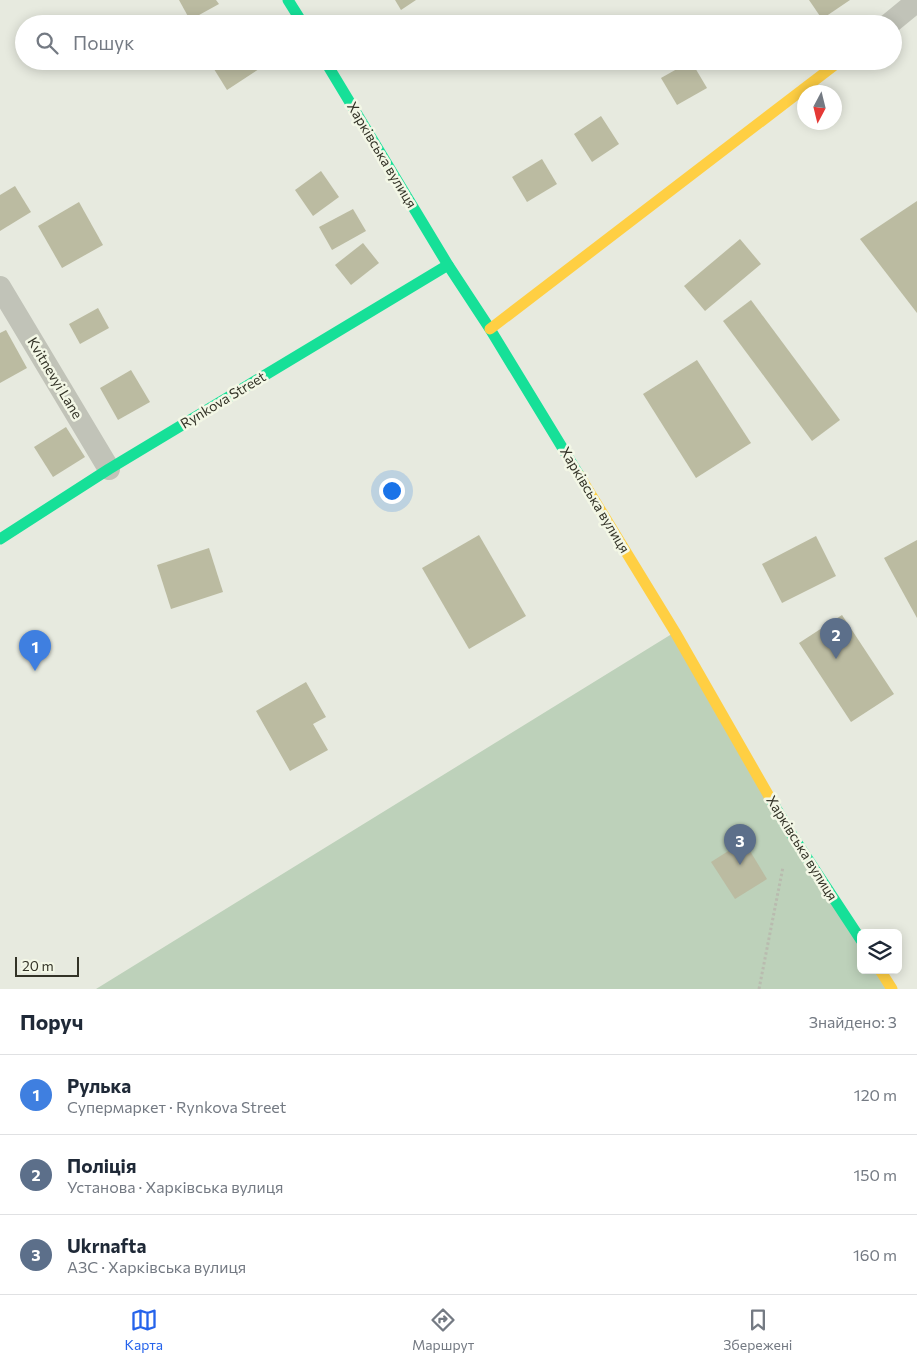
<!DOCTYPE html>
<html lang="uk">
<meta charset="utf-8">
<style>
:root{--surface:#fff;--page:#f2f2f3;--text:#1f2937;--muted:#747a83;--line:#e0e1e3;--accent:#2563eb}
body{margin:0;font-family:Commissioner,sans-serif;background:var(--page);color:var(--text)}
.controls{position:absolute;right:15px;bottom:15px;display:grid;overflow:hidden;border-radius:8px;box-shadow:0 2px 12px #0003}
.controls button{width:45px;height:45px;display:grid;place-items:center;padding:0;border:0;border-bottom:1px solid var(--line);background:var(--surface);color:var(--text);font:25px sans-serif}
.compass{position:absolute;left:797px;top:85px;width:45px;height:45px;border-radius:50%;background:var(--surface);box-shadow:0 2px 12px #0003;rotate:187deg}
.scale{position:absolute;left:15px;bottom:12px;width:64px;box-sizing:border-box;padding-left:5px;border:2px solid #333327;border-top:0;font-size:14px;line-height:18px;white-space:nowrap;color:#333327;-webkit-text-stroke:4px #f3f7e6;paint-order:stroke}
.you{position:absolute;left:391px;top:490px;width:18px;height:18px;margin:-12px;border:4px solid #fff;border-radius:50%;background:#1a73e8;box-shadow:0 0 0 8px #1a73e833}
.badge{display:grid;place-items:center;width:32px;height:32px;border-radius:50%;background:var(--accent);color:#fff;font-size:16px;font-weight:700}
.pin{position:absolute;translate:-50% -41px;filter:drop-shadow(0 1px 2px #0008)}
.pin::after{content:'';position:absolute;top:26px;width:18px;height:15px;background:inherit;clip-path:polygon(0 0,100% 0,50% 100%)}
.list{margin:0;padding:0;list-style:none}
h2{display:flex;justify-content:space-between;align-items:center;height:65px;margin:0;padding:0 20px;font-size:21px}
h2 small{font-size:16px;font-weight:400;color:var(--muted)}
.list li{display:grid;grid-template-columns:32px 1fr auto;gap:15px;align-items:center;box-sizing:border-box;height:80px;padding:0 20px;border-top:1px solid var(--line)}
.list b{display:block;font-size:19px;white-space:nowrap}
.list p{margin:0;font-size:16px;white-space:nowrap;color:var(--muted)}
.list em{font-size:16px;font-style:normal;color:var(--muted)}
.icon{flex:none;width:28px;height:28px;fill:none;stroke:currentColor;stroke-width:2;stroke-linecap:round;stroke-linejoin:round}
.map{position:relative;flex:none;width:917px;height:989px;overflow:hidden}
.search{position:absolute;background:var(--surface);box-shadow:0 2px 12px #0003;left:15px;right:15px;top:15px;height:55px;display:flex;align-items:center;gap:12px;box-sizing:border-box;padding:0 18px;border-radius:28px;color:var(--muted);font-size:19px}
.sheet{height:305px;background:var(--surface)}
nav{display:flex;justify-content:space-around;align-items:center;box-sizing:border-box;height:70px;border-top:1px solid var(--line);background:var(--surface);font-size:14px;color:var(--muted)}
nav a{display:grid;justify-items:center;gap:2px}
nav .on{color:var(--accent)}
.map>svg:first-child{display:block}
</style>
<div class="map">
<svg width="917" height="989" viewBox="0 0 917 989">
<rect width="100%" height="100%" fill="#e7eadf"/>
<polygon fill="#bdd1ba" points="675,632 861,940 861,970 880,970 892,989 96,989"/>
<g fill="#bbbba1">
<polygon points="179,0 216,0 219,4 190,20"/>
<polygon points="395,0 416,0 401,10"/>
<polygon points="809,0 850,0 822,19"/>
<polygon points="759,17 764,24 751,24"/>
<polygon points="209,61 253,61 259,69 227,90"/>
<polygon points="691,61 707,88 677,105 661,78"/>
<polygon points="601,116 619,144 592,162 574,134"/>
<polygon points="542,159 557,184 527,202 512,177"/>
<polygon points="321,171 339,197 313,216 295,190"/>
<polygon points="15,186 31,212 0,231 0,195"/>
<polygon points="917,201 917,313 860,239"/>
<polygon points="79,202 103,245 62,268 38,226"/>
<polygon points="353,209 366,231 332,250 319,227"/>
<polygon points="740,239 761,264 705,311 684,286"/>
<polygon points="363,243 379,263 351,285 335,265"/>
<polygon points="751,300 840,420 812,441 723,321"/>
<polygon points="98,308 109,328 80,344 69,324"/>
<polygon points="6,330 27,368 0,383 0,333"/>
<polygon points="697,360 751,443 696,478 643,394"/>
<polygon points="131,370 150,402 118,420 100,388"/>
<polygon points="66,427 85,457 53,477 34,447"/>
<polygon points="479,535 526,616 469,649 422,568"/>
<polygon points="816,536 836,576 782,603 762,564"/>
<polygon points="917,540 917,618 884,558"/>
<polygon points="209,548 223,592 171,609 157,565"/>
<polygon points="842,615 894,694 851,722 799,643"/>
<polygon points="306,682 326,717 313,724 328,750 290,771 256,711"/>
<polygon points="744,841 767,879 735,899 711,862"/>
</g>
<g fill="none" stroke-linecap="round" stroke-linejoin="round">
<polyline stroke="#b9bbaf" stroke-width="3" stroke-dasharray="2.5 2.5" stroke-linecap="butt" points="759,989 783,867"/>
<g stroke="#c1c3b8" stroke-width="22">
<polyline points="889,24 917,1"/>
<polyline points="0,287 109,469"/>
</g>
<g stroke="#16e098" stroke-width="11">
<polyline points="288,0 303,24"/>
<polyline points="325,61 448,265 490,329 579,475"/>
<polyline points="0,539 109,469 448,265"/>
<polyline points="770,798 790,832 861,940"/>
</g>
<g stroke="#ffcf43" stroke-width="11">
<polyline points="490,329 840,61"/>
<polyline points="579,475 675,632 770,798"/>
<polyline points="880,970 892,989"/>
</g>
</g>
<g text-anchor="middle" stroke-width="5" stroke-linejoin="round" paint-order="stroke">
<g font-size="14" fill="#333327" stroke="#f3f7e6">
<text transform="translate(382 155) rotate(59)" y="5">Харківська вулиця</text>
<text transform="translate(55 378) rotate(59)" y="5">Kvitnevyi Lane</text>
<text transform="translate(223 400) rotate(-31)" y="5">Rynkova Street</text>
<text transform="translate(595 500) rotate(59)" y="5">Харківська вулиця</text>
<text transform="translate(802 848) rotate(58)" y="5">Харківська вулиця</text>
</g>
</g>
</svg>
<div class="controls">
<button><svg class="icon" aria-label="layers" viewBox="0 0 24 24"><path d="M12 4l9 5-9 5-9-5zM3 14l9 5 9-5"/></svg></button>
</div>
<svg class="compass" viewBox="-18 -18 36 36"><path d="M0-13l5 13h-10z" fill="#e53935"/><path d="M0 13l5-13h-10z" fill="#747a83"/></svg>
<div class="scale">20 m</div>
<div class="you"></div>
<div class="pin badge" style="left:35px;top:671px;background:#3f7fe0">1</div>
<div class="pin badge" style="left:836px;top:659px;background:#5c6f8a">2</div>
<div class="pin badge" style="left:740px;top:865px;background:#5c6f8a">3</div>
<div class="search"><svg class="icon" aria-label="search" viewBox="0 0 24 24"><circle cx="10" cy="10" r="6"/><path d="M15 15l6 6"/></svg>Пошук</div>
</div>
<section class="sheet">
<h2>Поруч<small>Знайдено: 3</small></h2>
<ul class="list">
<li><span class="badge" style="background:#3f7fe0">1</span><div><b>Рулька</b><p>Супермаркет · Rynkova Street</p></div><em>120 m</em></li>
<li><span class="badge" style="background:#5c6f8a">2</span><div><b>Поліція</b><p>Установа · Харківська вулиця</p></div><em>150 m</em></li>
<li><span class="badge" style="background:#5c6f8a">3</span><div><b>Ukrnafta</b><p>АЗС · Харківська вулиця</p></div><em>160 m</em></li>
</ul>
</section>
<nav>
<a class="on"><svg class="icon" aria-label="map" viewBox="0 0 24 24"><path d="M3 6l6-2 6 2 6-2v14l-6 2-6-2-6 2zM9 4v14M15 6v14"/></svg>Карта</a>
<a><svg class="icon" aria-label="directions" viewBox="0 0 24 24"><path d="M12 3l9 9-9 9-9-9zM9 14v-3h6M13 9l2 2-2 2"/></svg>Маршрут</a>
<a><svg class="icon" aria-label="saved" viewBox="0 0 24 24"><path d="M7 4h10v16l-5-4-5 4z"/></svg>Збережені</a>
</nav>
